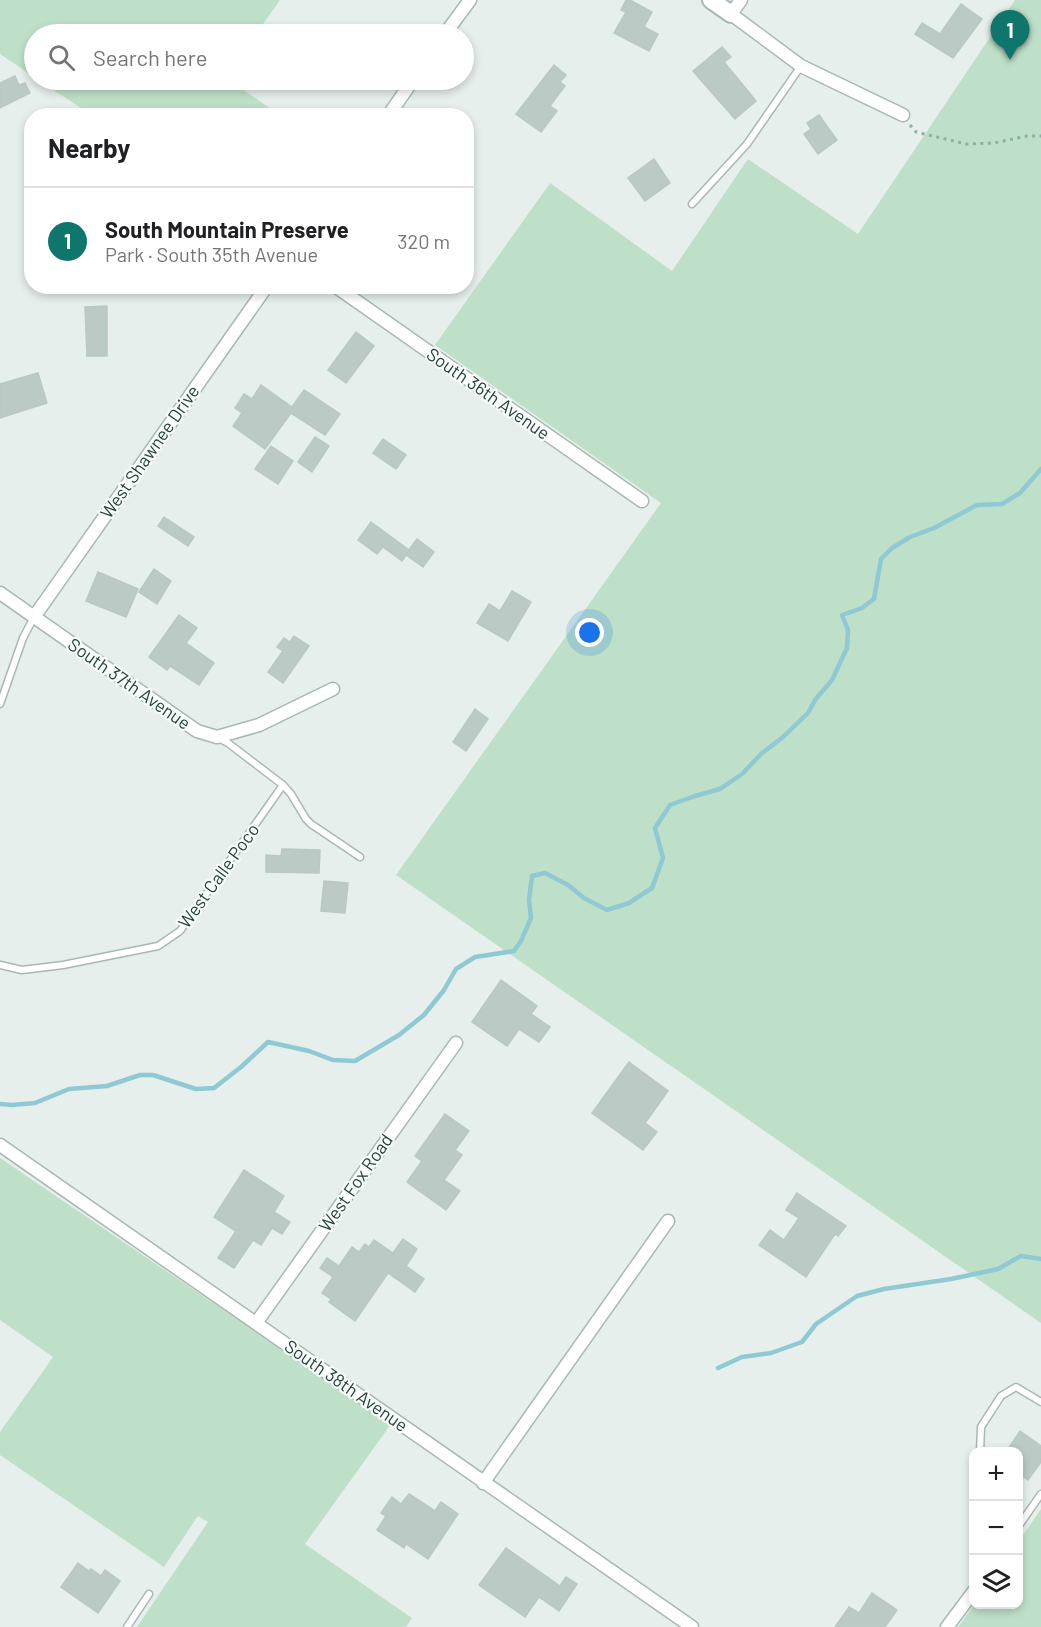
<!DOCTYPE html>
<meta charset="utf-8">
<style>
:root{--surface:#fff;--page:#f6f6f6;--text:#202124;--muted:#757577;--line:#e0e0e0;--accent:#0f766e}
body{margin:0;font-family:Barlow,sans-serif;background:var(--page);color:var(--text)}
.controls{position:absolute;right:18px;bottom:18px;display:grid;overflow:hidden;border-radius:12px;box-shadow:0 3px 9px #0003}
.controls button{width:54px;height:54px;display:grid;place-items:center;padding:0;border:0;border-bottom:2px solid var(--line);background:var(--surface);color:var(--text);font:30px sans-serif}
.you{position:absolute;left:590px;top:633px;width:21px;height:21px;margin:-15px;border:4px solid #fff;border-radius:50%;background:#1a73e8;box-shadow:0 0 0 9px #1a73e833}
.badge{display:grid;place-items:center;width:39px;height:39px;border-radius:50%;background:var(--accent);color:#fff;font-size:20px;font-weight:700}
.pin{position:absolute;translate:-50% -50px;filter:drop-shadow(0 2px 3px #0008)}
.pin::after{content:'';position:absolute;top:32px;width:21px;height:18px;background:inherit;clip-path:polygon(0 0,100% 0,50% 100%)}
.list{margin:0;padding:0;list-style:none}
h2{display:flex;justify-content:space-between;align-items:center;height:78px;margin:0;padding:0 24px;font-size:26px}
h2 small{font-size:20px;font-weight:400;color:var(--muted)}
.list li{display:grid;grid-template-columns:39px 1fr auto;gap:18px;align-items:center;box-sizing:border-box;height:108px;padding:0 24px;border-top:2px solid var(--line)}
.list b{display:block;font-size:22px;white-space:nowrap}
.list p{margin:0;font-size:20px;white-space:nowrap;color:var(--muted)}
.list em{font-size:20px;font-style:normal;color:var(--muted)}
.icon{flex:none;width:33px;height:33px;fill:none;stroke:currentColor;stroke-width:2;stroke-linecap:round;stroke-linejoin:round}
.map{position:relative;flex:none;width:1041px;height:1627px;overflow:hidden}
.search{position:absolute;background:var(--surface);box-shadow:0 3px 9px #0003;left:24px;top:24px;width:450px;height:66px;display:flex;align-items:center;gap:15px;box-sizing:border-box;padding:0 21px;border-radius:33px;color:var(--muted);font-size:22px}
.panel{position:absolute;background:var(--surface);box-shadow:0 3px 9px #0003;left:24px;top:108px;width:450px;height:186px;border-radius:24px}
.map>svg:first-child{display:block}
</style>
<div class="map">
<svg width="1041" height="1627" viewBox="0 0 1041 1627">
<rect width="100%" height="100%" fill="#e6efeb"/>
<g fill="#bfe0c8">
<polygon points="0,0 280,0 256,34 34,34 34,77 0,54"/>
<polygon points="1015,0 1041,0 1041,1323 396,875 661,503 435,345 550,183 672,271 748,159 858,234"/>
<polygon points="38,80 229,80 280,115 92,115"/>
<polygon points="0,1158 391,1424 305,1544 412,1618 406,1627 137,1627 208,1522 198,1516 164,1567 0,1455 0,1432 53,1357 0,1320"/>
<polygon points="1041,1509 1041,1627 958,1627 974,1605 1018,1604 1019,1541"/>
</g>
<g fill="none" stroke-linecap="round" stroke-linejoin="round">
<g stroke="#8ec9d4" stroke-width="4.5">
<polyline points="0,1104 12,1105 35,1103 69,1089 107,1086 140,1075 153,1075 196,1089 214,1088 241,1067 268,1042 309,1051 333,1060 355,1061 399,1035 424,1015 444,990 456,969 475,957 514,951 521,941 531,918 529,900 532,876 545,873 568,885 584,898 607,910 629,903 652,888 663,858 655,828 670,805 695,796 720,789 742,774 762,753 782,738 808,713 815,700 832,680 847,648 848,630 842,615 862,608 874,599 881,559 892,548 910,537 934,528 977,505 1002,504 1020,493 1041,469"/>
<polyline points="718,1368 742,1357 771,1353 802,1342 816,1324 857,1296 884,1289 951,1279 998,1269 1021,1256 1041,1259"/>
</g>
</g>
<g fill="#bbcac4" stroke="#b8c9c2" stroke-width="1.5">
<polygon points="626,0 630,0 652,12 644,27 658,34 649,51 614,33 626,12 621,10"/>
<polygon points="961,4 982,19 953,58 915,34 922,23 940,34"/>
<polygon points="722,47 731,57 724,62 756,101 735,119 693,71"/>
<polygon points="554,65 566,75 560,82 565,86 550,106 557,111 541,132 516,114"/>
<polygon points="15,76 19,85 25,83 30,93 0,108 0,83"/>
<polygon points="819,115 837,140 818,154 804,134 811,129 807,123"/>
<polygon points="654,159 670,183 645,201 628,178"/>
<polygon points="107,306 107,356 87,356 85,307"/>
<polygon points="356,332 374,346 346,383 328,370"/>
<polygon points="38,373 47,403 0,418 0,384"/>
<polygon points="261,385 292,407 304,390 340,414 325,435 291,413 265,449 233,426 242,413 235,408 244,394 252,399"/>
<polygon points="315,437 329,446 312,472 298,462"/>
<polygon points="383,439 406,455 396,469 373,453"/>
<polygon points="271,446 293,461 278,484 255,469"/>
<polygon points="164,517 194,537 188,546 158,526"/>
<polygon points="371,522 409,550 417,539 434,552 423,567 406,555 402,561 383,547 377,554 358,540"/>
<polygon points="154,569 171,581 157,604 139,592"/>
<polygon points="98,572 138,589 126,617 86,601"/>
<polygon points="512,591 531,602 508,641 477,623 489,604 500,611"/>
<polygon points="179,615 197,628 186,643 214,663 199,685 170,666 167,670 149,657"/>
<polygon points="294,636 309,646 283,683 268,672 283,651 277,647 284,638 290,642"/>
<polygon points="475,709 488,719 466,751 453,742"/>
<polygon points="282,849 320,850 319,873 266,872 266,855 281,856"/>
<polygon points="324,881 348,883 345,913 321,911"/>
<polygon points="501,980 537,1006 531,1014 550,1027 539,1042 519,1029 507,1046 472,1022"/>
<polygon points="629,1062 668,1091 645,1123 657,1132 643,1150 592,1113"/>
<polygon points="445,1114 469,1131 455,1150 462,1155 444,1180 460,1191 446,1210 407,1182 422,1161 415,1156"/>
<polygon points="244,1170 284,1196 274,1212 290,1222 282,1234 272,1228 261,1245 253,1240 234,1268 218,1258 236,1231 214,1217"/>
<polygon points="797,1193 846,1226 838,1236 835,1234 806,1277 759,1245 770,1230 784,1240 799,1218 786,1210"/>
<polygon points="403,1239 417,1249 406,1266 424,1279 415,1292 388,1273 355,1321 329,1302 331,1299 322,1293 333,1277 320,1268 327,1258 339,1266 352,1247 359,1252 365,1244 369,1247 374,1240 393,1253"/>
<polygon points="1020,1431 1041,1446 1041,1462 1028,1480 1018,1473 1018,1452 1006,1452"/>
<polygon points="409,1494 435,1511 441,1502 458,1514 428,1559 406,1544 404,1548 377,1530 386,1516 381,1513 392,1497 401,1504"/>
<polygon points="506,1548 560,1586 566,1577 577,1584 559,1611 539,1597 525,1617 479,1585"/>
<polygon points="78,1563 89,1571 91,1569 101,1576 105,1570 120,1581 98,1613 61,1587"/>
<polygon points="872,1593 897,1610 885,1627 835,1627 849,1607 859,1613"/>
</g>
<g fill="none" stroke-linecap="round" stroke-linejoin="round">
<g stroke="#a8b8b2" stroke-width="9">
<g id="service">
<polyline points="692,204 747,144 801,66"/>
<polyline points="0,704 23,638 34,617"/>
<polyline points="217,737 228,743 283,785 291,794 306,819 311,824 360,857"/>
<polyline points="0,965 22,970 63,965 158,946 180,931 283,785"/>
<polyline points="980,1452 981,1427 1001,1396 1016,1387 1041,1402"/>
<polyline points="1018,1527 1041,1494"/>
<polyline points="127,1627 149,1594"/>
</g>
</g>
<g stroke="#a8b8b2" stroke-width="15">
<g id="minor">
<polyline points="741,0 731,14 801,66 903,115"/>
<polyline points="445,34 470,0"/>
<polyline points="388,116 413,80"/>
<polyline points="335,286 642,501"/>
<polyline points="0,593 197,731 217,737 259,725 333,689"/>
<polyline points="34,617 267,286"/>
<polyline points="0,1145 692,1627"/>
<polyline points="256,1323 456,1043"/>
<polyline points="483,1483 668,1221"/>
<polyline points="947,1627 974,1591"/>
</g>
</g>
<g stroke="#a8b8b2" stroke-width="20">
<polyline id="tertiary" points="711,0 731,14"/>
</g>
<polyline stroke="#86b3a5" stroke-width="3" stroke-dasharray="3 4.5" stroke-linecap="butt" points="910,125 916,132 966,144 994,143 1027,136 1041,136"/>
<use href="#service" stroke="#fff" stroke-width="6"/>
<use href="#minor" stroke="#fff" stroke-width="12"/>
<use href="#tertiary" stroke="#fff" stroke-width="16"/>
</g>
<g text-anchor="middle" stroke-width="4.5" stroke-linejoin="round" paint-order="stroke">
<g font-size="18" fill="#24423a" stroke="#f7fbf9">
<text transform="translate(488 394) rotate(35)" y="6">South 36th Avenue</text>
<text transform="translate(150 452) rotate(-55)" y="6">West Shawnee Drive</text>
<text transform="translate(129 684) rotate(35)" y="6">South 37th Avenue</text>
<text transform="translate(219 876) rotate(-54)" y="6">West Calle Poco</text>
<text transform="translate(356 1183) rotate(-55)" y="6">West Fox Road</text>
<text transform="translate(346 1386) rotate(35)" y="6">South 38th Avenue</text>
</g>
</g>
</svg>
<div class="controls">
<button>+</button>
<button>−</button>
<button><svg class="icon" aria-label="layers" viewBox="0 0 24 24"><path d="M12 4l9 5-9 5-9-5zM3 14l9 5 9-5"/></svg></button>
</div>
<div class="you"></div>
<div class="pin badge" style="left:1010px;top:60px">1</div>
<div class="search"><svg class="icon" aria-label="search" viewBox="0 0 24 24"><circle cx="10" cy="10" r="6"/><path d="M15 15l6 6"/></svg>Search here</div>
<section class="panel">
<h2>Nearby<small></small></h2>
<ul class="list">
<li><span class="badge">1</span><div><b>South Mountain Preserve</b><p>Park · South 35th Avenue</p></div><em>320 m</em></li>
</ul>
</section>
</div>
